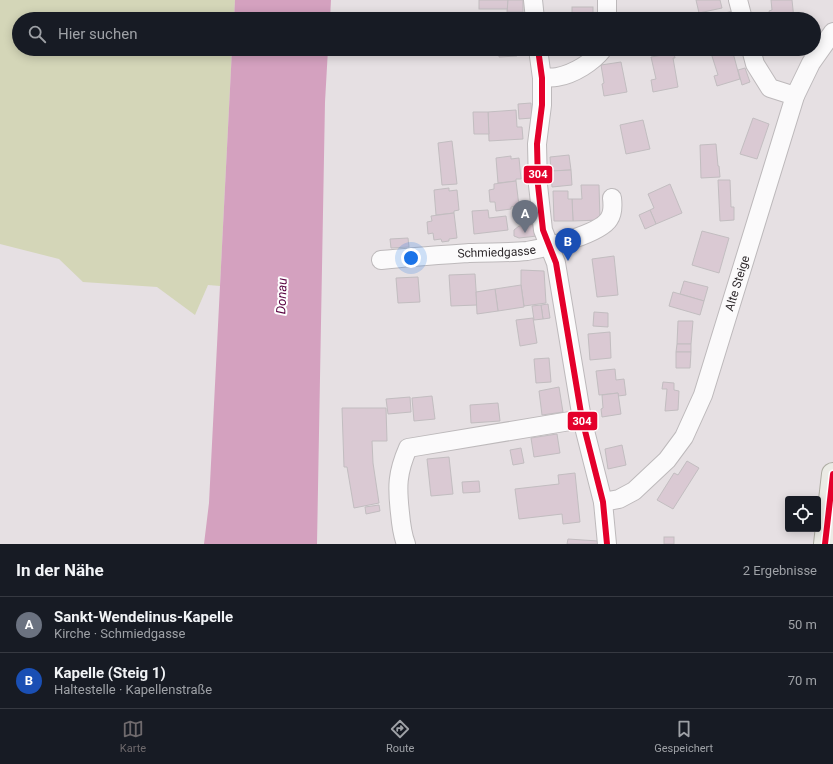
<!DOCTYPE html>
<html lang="de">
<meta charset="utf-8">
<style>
:root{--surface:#171b24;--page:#242831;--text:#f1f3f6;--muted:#9ea1a6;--line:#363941;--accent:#6f6a6d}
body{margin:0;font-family:Roboto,sans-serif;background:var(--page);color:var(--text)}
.controls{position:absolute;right:12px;bottom:12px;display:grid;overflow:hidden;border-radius:4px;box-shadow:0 2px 10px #0003}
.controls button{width:36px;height:36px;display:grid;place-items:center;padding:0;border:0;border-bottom:1px solid var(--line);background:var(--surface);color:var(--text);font:20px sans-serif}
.you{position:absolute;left:411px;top:258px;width:14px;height:14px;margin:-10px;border:3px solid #fff;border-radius:50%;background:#1a73e8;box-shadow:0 0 0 6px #1a73e833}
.badge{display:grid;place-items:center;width:26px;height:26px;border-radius:50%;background:var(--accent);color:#fff;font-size:13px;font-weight:700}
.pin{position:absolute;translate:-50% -33px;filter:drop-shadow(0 1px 2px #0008)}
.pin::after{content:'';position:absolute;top:21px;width:14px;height:12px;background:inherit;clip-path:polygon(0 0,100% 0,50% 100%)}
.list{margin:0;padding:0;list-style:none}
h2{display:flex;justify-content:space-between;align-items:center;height:52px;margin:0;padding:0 16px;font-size:17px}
h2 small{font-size:13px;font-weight:400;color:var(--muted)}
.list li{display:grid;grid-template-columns:26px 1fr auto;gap:12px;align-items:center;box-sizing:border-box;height:56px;padding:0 16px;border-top:1px solid var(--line)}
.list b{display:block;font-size:15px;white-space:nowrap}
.list p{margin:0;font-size:13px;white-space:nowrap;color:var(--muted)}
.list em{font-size:13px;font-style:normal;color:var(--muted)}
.icon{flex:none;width:22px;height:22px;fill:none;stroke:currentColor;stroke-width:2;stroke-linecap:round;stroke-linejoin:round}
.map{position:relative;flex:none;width:833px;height:544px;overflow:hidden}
.search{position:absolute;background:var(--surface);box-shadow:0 2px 10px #0003;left:12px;right:12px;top:12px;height:44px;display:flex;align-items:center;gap:10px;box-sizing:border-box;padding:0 14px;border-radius:22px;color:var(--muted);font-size:15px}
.sheet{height:164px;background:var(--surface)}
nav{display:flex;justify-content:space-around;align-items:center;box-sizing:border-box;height:56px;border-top:1px solid var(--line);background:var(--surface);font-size:11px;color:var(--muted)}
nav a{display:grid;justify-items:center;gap:2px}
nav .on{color:var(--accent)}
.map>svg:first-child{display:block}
</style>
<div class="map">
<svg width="833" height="544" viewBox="0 0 833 544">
<rect width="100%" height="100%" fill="#e6e0e3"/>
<polygon fill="#d4d6b8" points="0,0 235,0 234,19 19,19 19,49 232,49 220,286 208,285 195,315 157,287 83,282 59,259 0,244"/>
<g fill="#d4a1bf">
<polygon points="235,0 331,0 330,19 234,19"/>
<polygon points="232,49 328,49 325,102 317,544 204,544 209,503"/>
</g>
<g fill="#dac9d3" stroke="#c2bdc0">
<rect x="479" y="0" width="29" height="9"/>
<polygon points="508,0 523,0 523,12 507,12"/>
<polygon points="696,0 720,0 722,8 699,13"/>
<polygon points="771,0 792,0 794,19 771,19 769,11 772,10"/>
<rect x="572" y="7" width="21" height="12"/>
<polygon points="733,11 734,19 726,19 725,13"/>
<polygon points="499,49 516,49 517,56 499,57"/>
<polygon points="673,49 675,58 673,58 678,87 653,92 651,80 656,79 651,57 663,55 662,50"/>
<polygon points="723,49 732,49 740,79 717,86 714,76 718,75 711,53"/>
<polygon points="621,62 627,92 604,96 602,84 604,83 601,65"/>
<polygon points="745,68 750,82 742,85 738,70"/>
<polygon points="531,103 532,118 519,119 518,104"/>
<polygon points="516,110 517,127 522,127 523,139 489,141 488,112"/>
<polygon points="473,112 488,112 489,134 474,134"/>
<polygon points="753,118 769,124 757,159 740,154"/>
<polygon points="643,120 650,149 626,154 620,125"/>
<polygon points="452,141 457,184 442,185 438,143"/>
<polygon points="716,144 718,166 719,166 720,177 701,178 700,145"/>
<polygon points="569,155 571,170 551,171 550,157"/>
<polygon points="511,156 511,159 519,158 521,179 516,179 516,181 498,183 496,158"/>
<polygon points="571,170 572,185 552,187 551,171"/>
<polygon points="718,180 730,180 731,207 734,207 734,220 720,221"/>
<polygon points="516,181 519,206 511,207 511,209 496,211 495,202 490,202 489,190 494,189 494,184"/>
<polygon points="670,184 682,213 656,224 650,210 654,208 648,194"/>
<polygon points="581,185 599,185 600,220 573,221 572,199 582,199"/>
<polygon points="449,188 449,191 457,190 459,210 454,211 454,213 436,215 434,190"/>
<polygon points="553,191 568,191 568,199 572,199 573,221 554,221"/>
<polygon points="488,210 489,218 506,216 508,230 474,234 472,211"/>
<polygon points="650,210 656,224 645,229 639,215"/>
<polygon points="454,213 457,238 449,239 449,241 442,242 441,239 434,240 433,233 428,234 427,222 432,221 431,216"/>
<polygon points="536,224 537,236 519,238 514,236 514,230 519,226"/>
<polygon points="702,231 729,238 719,273 692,265"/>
<polygon points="408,238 409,247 391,248 390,239"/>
<polygon points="614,256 618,295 597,297 592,259"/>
<polygon points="521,270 544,271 546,303 524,306 521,285"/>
<polygon points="475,274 477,305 451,306 449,275"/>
<polygon points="418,277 420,302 398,303 396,278"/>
<polygon points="684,281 708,287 704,301 680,294"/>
<polygon points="521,285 524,307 498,311 495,289"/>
<polygon points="495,289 498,311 477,314 476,292"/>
<polygon points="673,292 704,301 700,315 669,306"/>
<polygon points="548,304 550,318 543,319 541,305"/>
<polygon points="541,305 543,319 534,320 532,306"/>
<polygon points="594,312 608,313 608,327 593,326"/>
<polygon points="533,318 537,343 520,346 516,320"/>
<polygon points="678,321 693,321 691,344 677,344"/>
<polygon points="610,332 611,358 590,360 588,334"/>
<polygon points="677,344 691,344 691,352 676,352"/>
<polygon points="676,352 691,352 690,368 676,368"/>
<polygon points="549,358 551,382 536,383 534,359"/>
<polygon points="615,369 616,380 624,379 626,395 618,396 618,393 599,395 596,371"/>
<polygon points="663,382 674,383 674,390 679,391 678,410 665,411 667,389 662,389"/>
<polygon points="559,387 563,412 542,415 539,391"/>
<polygon points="618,393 621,414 602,417 601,409 603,408 602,395"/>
<polygon points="432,396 435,419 414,421 412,398"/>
<polygon points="410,397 411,412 388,414 386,399"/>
<polygon points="498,403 500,421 471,423 470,405"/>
<polygon points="342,408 386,408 387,441 372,441 373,463 379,503 354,508 347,467 344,467"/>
<polygon points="557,434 560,453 534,457 531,438"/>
<polygon points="622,445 626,465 608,469 605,449"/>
<polygon points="521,448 524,463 513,465 510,450"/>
<polygon points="449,457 453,494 431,496 427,459"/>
<polygon points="687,461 699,468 673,509 657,500 674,473 678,475"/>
<polygon points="575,473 580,522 563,524 562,514 519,519 515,489 559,484 558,475"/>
<polygon points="479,481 480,492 463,493 462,482"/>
<polygon points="379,505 380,511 366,514 365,507"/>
<rect x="664" y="537" width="10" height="7"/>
<polygon points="568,539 598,541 598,544 567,544"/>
</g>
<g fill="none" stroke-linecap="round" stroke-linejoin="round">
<g stroke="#bdb9bb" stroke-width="20">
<g id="minor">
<polyline points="533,0 535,19"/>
<polyline points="607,0 607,19"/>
<polyline points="738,0 743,19"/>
<polyline points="538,49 542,78 542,105 537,144 538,185 543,230 556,263 582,419 603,502 607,544"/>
<polyline points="751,49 755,64 770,88 795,96"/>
<path d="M542,78C547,77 552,78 557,77C574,74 593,62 603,49"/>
<path id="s1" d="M381,260C410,257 440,255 469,253C488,252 508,253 527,251C545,248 600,234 609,219C613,213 613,206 612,198"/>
<path id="s2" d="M603,502L619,499L634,491L667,460L684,437L703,395L795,96L811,63L833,32"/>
<path d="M406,544C402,534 401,524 400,513C397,487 397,473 408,448L582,419"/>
</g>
</g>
<g stroke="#aeada3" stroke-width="24">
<polyline id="major" points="825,544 833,474"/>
</g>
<use href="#minor" stroke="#fbfafb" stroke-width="18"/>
<use href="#major" stroke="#ebebe5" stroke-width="22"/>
<g stroke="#fff" stroke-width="9">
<g id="bus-1">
<polyline points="538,49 542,78 542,105 537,144 538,185 543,230 556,263 582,419 603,502 607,544"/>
<polyline points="825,544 833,474"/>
</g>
</g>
<use href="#bus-1" stroke="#e4002b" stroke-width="6"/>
</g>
<g text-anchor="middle" stroke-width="4" stroke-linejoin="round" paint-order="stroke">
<g font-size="12" fill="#2f2a2d" stroke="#fff">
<text dy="4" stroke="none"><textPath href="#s1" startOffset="116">Schmiedgasse</textPath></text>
<text dy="4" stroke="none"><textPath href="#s2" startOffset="270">Alte Steige</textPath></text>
</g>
<g font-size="13" font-style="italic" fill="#590240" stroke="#fff">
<text transform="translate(281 296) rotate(-88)" y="5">Donau</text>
</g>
</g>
<g stroke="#fff" stroke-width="1.5">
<rect x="523" y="165" width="30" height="19" rx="4" fill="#e4002b"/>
<rect x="567" y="411" width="31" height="20" rx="4" fill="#e4002b"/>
</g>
<g font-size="11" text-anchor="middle" font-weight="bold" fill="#fff">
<text x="538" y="178">304</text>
<text x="582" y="425">304</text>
</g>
</svg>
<div class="controls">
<button><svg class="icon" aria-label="locate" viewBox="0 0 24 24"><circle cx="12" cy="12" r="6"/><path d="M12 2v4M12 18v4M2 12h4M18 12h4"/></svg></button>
</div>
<div class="you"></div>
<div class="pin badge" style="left:525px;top:233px;background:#6b7280">A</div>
<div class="pin badge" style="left:568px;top:261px;background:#1a4fb4">B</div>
<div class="search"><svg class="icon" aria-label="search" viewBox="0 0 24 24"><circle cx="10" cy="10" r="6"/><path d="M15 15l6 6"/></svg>Hier suchen</div>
</div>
<section class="sheet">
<h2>In der Nähe<small>2 Ergebnisse</small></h2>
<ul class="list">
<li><span class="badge" style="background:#6b7280">A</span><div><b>Sankt-Wendelinus-Kapelle</b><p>Kirche · Schmiedgasse</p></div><em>50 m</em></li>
<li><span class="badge" style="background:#1a4fb4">B</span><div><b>Kapelle (Steig 1)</b><p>Haltestelle · Kapellenstraße</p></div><em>70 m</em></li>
</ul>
</section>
<nav>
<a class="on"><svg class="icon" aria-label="map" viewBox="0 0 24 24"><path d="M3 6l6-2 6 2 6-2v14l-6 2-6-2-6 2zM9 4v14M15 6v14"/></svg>Karte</a>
<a><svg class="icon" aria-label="directions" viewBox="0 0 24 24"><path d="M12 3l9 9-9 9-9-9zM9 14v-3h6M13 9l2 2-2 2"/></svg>Route</a>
<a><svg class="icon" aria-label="saved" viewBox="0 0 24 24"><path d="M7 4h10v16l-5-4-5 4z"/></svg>Gespeichert</a>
</nav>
